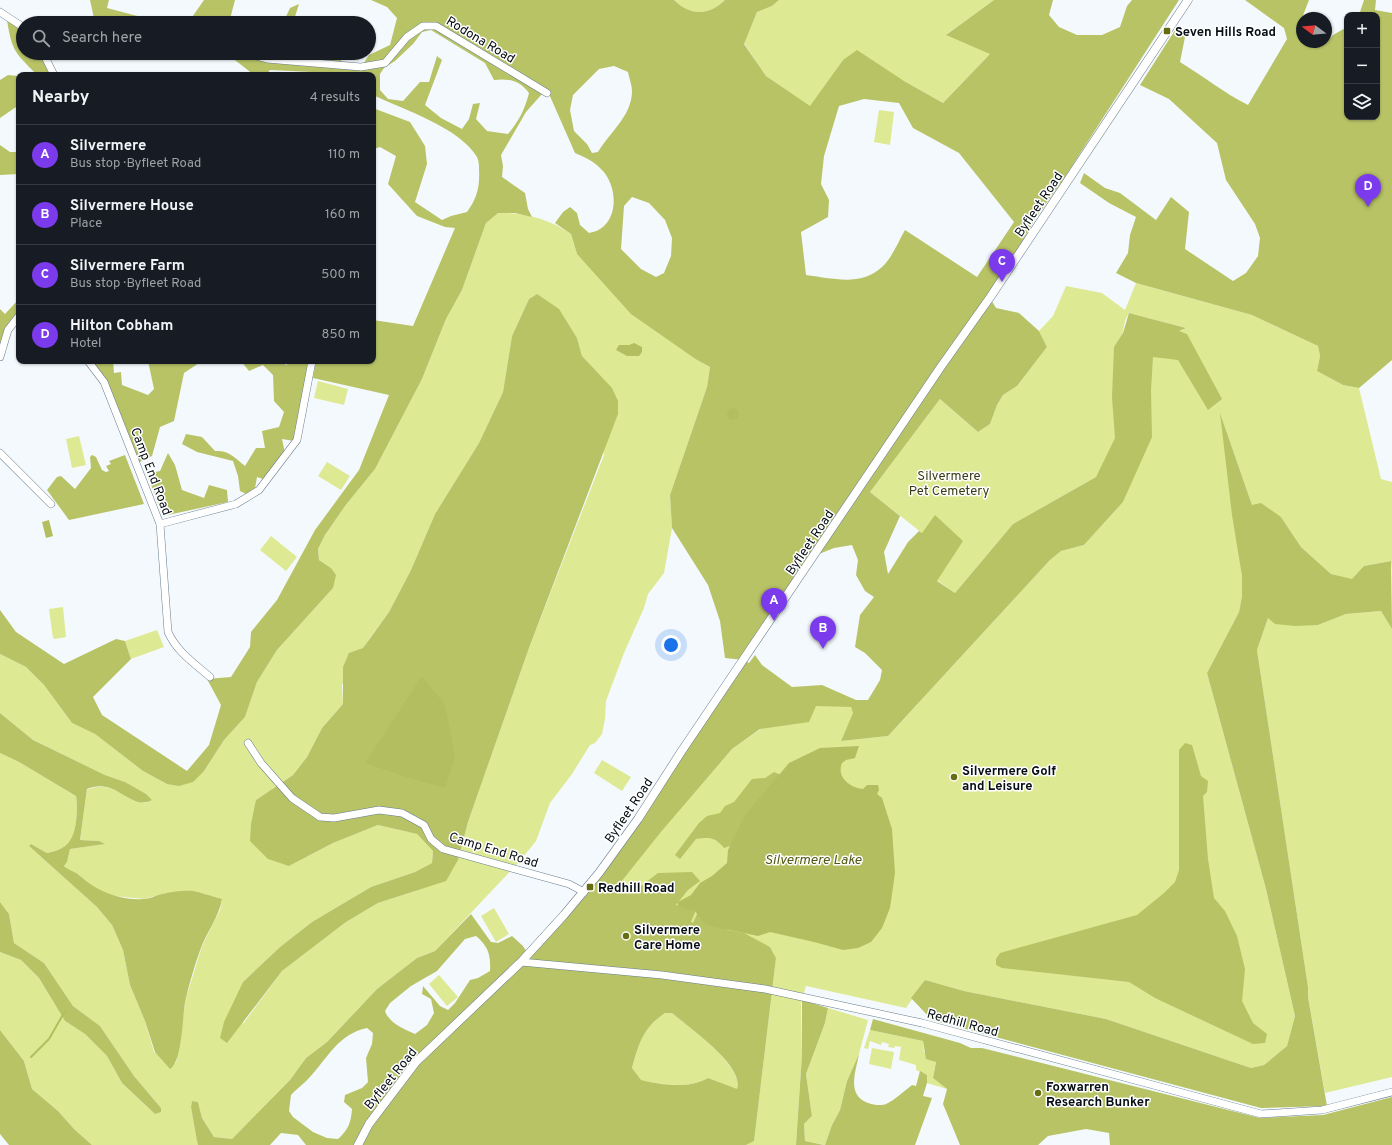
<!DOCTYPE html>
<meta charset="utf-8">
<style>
:root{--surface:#171b24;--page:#20242c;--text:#f1f3f6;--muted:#9ea1a6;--line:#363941;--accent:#7c3aed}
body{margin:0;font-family:Overpass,sans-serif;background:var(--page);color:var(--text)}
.controls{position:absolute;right:12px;top:12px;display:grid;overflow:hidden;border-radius:8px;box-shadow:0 1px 3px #0004}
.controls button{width:36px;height:36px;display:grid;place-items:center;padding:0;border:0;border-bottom:1px solid var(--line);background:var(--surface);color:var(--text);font:20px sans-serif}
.compass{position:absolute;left:1296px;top:12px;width:36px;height:36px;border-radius:50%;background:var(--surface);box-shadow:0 1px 3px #0004;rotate:286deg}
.you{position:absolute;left:671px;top:645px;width:14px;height:14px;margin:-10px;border:3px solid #fff;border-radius:50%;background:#1a73e8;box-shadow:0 0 0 6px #1a73e833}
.badge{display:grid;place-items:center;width:26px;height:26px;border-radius:50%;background:var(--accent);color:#fff;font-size:13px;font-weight:700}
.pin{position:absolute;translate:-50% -33px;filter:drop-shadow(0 1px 2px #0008)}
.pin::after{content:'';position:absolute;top:21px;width:14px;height:12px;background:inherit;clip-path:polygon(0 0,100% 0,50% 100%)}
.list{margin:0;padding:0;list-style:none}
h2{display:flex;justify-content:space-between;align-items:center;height:52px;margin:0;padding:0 16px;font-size:17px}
h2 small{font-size:13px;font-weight:400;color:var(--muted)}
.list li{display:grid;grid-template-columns:26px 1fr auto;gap:12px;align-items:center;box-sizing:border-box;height:60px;padding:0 16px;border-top:1px solid var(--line)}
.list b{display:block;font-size:15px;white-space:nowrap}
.list p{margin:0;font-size:13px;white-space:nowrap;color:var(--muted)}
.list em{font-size:13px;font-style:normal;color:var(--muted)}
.icon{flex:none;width:22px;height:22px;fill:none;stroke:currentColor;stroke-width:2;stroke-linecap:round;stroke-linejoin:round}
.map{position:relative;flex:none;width:1392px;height:1145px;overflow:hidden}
.search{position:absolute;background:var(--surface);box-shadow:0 1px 3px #0004;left:16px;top:16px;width:360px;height:44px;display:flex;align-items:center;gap:10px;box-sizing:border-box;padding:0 14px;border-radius:22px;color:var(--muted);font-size:15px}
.panel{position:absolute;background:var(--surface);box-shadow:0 1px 3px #0004;left:16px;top:72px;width:360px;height:292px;border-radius:8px}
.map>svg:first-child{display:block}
</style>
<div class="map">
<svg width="1392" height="1145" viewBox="0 0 1392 1145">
<rect width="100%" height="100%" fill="#f4f9fd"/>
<g fill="#dee993" fill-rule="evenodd">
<path d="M674,0H725C709,16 690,16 674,0Z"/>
<polygon points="779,0 994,0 947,34 991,53 943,103 904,81 843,60 810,107 766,76 744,43 757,12 772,6"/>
<polygon points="879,110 894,112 890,145 874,142"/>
<path d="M497,213C524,212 549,219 571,234L577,254L697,360L710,367L707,387L670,495L672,528L664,573L648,594L644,608L624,653L606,701L605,719L602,734L595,743L590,745L572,774L550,803L536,841L519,862L435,951L417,958L377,989L327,1042L306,1058L290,1080L232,1139L214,1137L202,1118L198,1102L192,1101L191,1107L198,1145H92L74,1129L58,1111L32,1089L24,1061L0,1030V952L21,960L39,978L65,1021L85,1034L107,1056L122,1083L155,1114L161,1108L134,1076L100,1026L73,1006L44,963L14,943L9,914L0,902V753L19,762L76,796C78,807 77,834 69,842C63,849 56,851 47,853L31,844L29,846L97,907L112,925L123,950L130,985L145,1021L154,1052L176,1063L186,998L202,946L220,910L222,900L194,891L162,894L144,899L114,896L99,891L85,882L79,875L67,870L64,866L67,862L70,849L104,844L99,841L80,840L87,790C116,776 133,813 152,800L125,782L105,775L33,740L0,713V654L26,667L44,685L72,723L95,734L143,771L167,784L204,771L224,740L245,717L257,682L277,650L333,588L331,568L319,560L318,549L325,535L345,506L375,469L422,379L446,319L462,290L486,223ZM537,294L577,338L582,356L595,371L604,455L529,648L468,822L458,860L415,891L378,903L346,922L282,971L243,1024V982L280,947L312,922L371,887L415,872L432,863L433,851L417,834L378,825L333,843L289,866L256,800L293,775L307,757L322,728L343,704L342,685L369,639L389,612L411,570L435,514L479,443L503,392L512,336L529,299Z"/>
<polygon points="1136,283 1252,315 1318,346 1320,356 1317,371 1343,385 1359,388 1381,479 1392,482 1392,569 1391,561 1364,566 1352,580 1331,574 1301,547 1281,517 1252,505 1221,416 1242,576 1242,596 1239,612 1207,673 1266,889 1295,1016 1287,1046 1264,1065 1251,1068 1106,1019 964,991 925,980 906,1008 806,986 801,1003 802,1054 796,1145 746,1145 754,1140 776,958 770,947 680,920 613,886 732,749 791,708 826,698 849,704 854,713 841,741 888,736 1050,560 1061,551 1084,545 1123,502 1149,434 1144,350 1170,335 1186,328 1129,313 1125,321 1120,346 1119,438 1096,477 1013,524 955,593 924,571 936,544 870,492 940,399 978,432 990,424 997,405 1003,395 1017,386 1047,347 1039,331 1053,316 1066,286 1102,293 1125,310"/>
<polygon points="318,381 348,389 344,405 314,398"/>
<polygon points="79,436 86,465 72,468 66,439"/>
<polygon points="327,462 350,476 341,490 318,476"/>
<polygon points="271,536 297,557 286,571 260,550"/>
<polygon points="63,607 66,637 55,639 53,638 49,609"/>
<polygon points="1381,611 1392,629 1392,1077 1325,1093 1308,997 1308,987 1257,650 1268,618 1318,625 1346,614"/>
<polygon points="157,630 164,647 131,659 125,641"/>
<polygon points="602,760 631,777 622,791 594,773"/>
<polygon points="494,908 509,934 496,942 481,916"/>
<polygon points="439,975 458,997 447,1006 429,984"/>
<polygon points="828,1008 868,1020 859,1054 847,1081 840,1110 832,1125 825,1145 805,1141 804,1124 812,1116 806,1074 825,1023"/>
<path d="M665,1013H672C688,1027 745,1066 737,1090L708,1078C689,1089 662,1085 640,1080L632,1068C639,1043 643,1028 665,1013Z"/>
<polygon points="870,1030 923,1041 924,1052 936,1061 933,1078 947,1089 927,1083 927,1075 916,1070 916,1065 899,1060 901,1047 895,1046 894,1048 888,1047 889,1044 882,1042 881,1045 870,1041 868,1049 864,1048"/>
<polygon points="872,1048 894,1052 891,1069 869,1064"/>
</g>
<g fill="#b8c366" fill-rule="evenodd">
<polygon points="90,0 109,0 107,8 164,23 95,23"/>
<polygon points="204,0 235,0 229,23 173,23 190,20"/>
<path d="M371,0H674C690,16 709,16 725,0H779L772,6L757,12L744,44L766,76L810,106L843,60L857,50L904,81L943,103L990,54L946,35L994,0H1053L1049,15L1059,27L1077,35H1102L1120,27L1127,6L1132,0H1179L1063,180L1035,219L990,298L996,308L1019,313L1039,331L1047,347L1017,386L1003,395L997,405L990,424L978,432L940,399L870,492L900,516L884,552L888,574L908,542L919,531L922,533L935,515L963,541L937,581L955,593L1013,524L1096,477L1115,438L1112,397L1114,347L1123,333L1129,313L1186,328L1179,331L1187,334L1222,399L1208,410L1178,360L1153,357L1151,390L1152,437L1123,502L1084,545L1061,551L1050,560L888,736L841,741L853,713L851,707L816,706L809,722L760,729L732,749L660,833L621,882L626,888L636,890L658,873L692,872L700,881L688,890L676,905L696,910L691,922L693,923L698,912L728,930L744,933L770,947L776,958L754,1141L746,1145H306L298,1135L281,1133L270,1145H198L197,1141L191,1107L192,1101L198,1102L202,1118L214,1137L232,1139L290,1080L306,1058L327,1042L377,989L417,958L435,951L471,914L491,942L498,943L512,936L523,946L528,954L599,873L744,660L725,658L720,621L708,585L672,528L670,495L707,387L710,367L697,360L631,314L577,254L571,234L555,223L563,212L570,207L577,213L580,225L589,233C619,229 620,187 601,169C594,161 584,157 575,153L549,94H542L526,112L501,155L503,166L502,177L525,193L528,209L532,217L515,213H498L486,223L462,290L446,319L422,379L375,469L345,506L325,535L318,549L319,560L331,568L336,575L333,588L277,650L257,682L245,717L224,740L204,771L193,782L179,786L167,784L143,771L95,734L72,723L44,685L26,667L0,654V610L16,632L64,664L116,639L125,641L131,659L93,697L102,715L187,771L209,745L221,705L207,679L231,677L250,647L251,632L277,600L315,530L359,470L389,395L313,378L316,361H373V320L413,326L455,228L445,227L417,216L388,184L396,156L380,147L373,149V108L410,122L425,146L427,164L415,202L442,220L451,216L467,212C477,198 480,187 479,169C479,166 479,161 477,157C459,127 404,110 373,95V75H323L312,72L270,70L266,75H254L226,53H292L294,61L323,62L333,59L334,53H337L343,64L361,67L369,55L390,45L397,18L387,7ZM431,30L485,63L494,80C509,78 520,81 529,93C525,109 519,121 508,134L487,131L476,119L480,103L473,104L469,119L462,129L441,118L425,105L442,60L437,56L429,82H420L403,101L388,99L380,90V74L384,68L395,61L413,44L422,32ZM614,66L628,72C629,78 632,85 632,91C632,116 609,133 598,152L592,153L587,144L574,131L570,110L573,95L599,69ZM864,99L899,103L913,128L959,153L1014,222L977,277L905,230C898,242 892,258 882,267C861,287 831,278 806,275L801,232L828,217L829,200L821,184L824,156L839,106ZM632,197L649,203L665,220L672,238L671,256L664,273L656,277L641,269L621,249L624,206ZM852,545L858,560L856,575L865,591L874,597L860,615L855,647L865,653L882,670L880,680L868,700H856L822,685L792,687L762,665L755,655L749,663L744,660L814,556L834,548ZM476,936C488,946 491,955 490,971L478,978L470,980L455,1003L448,1010L440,1006L423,986L422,994L431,999L434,1013L427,1025L415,1034C404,1029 389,1023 385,1011L390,1003L411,986L437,971L465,939ZM665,1013H672C688,1027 745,1066 737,1089L708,1078C689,1089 662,1085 641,1080L632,1068C639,1043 643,1028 665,1013ZM367,1028L373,1033L372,1044L366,1058L368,1082L362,1088L345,1095L344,1102L352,1109C351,1123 348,1130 338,1139L327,1138L313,1132L293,1117L289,1111L291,1095C296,1089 304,1084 309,1078C328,1058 338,1034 367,1028Z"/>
<path d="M1245,0H1309L1302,18L1299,38C1306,44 1312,45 1324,45L1333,35L1347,27V117H1377V15H1359L1364,0H1376L1375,10L1392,13V360L1359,388L1343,385L1317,371L1320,356L1318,346L1252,315L1136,283L1116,273L1128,253L1130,235L1136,217L1109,203L1080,183L1084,173L1105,188L1120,193L1156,220L1171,197L1189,212L1185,249L1233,281L1246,273L1258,256L1260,238L1255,224L1226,180L1217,143L1169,99L1140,85L1177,27H1181L1185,37L1180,62C1203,76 1224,93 1248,105L1287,39L1284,28Z"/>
<polygon points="299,4 293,23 283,23 290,8"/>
<path d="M7,20L23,31V53H41L50,75H32L36,74C15,52 12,52 7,20Z"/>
<polygon points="8,75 19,76 19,105 0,118 0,80"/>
<polygon points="0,145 10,152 19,152 19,174 0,175"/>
<polygon points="537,294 559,309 577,338 582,356 612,388 618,401 618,414 529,648 468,822 458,860 446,881 378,903 346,922 282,971 227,1043 220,1038 224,1022 243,982 280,947 312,922 371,887 415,872 432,863 433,851 417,834 378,825 333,843 289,866 268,859 250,841 251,824 256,800 293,775 307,757 322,728 343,704 343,667 349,653 363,648 389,612 411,570 435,514 479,443 503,392 512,336 529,299"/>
<polygon points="19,299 19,316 15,319 0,357 0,309 5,314"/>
<polygon points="88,361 113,361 114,373 121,372 122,385 148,395 154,389 148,361 202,361 184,373 174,421 160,427 152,456 136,464 103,381"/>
<path d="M221,361H280L286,365L294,361H309L294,441L282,439L285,453L263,479L257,477L255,488L246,494L240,491L238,476L233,461L197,452L182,444L186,434L202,437L215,451C229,450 235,458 245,466L256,448H265L262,431L279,427L284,412L274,401L273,375L263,365L249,371L241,361L223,363Z"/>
<polygon points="1220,413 1252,505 1261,503 1281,517 1301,547 1331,574 1352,579 1364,566 1391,561 1392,629 1381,611 1346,614 1318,625 1295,626 1275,624 1268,618 1257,650 1308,987 1308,997 1327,1106 1261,1108 932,1020 911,998 925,980 964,991 1106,1019 1251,1068 1264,1065 1287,1046 1295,1016 1266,889 1207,673 1239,612 1242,596 1242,576 1232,515"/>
<polygon points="168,453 175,465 182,490 204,498 209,485 227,490 228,502 163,516 147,474 160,471"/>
<polygon points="92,455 96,457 102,470 106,472 109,471 106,466 111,464 109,461 125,455 144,504 69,520 47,490 57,477 61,476 75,489 91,468 90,457"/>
<path d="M0,713L33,740L105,775L125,782L146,794L152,800C131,812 116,776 87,789L80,840L99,841L105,844L70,849L67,862L64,866C69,871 75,871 80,876C97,891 120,901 144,899C150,899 156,895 162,894C171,892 184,890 193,891C196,891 217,898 222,899C219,916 209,929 202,945C196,961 190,981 186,998C182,1013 183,1061 170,1069L155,1052L145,1021L130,985L123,950L112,925L97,907L29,846L31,844L47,853C56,851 63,849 69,842C77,833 78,807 76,796L19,762L0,753Z"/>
<polygon points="1185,743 1192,745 1201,776 1208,781 1207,792 1203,796 1208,859 1214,898 1225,911 1237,936 1245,969 1242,1001 1253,1023 1267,1034 1265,1043 1253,1044 1155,998 1129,982 1002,968 996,965 996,959 1000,953 1137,915 1164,893 1175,882 1179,870 1179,750"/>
<path d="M774,772L788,778L733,845L724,848C715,837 710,837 696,839L680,859L675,855L699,823L707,816L720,813L725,806L734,802L752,779L765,778Z"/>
<polygon points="0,902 9,914 14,943 44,963 73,1006 100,1026 134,1076 161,1108 161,1112 155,1114 122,1083 107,1056 85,1034 65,1021 39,978 21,960 0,952"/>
<polygon points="802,1000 828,1008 825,1023 806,1074 812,1116 804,1124 805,1141 824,1145 796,1145 802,1054"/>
<polygon points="873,1019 960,1043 971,1048 982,1048 1260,1118 1323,1115 1392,1097 1392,1145 1110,1145 1109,1133 1086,1129 1048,1136 1038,1145 960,1145 943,1104 947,1089 933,1078 936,1062 926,1059 923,1041 870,1030"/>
<polygon points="0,1030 24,1061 32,1089 58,1111 74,1129 92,1145 9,1145 0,1134"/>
<path d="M859,1054C856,1071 846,1095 868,1103C873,1105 882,1106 886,1104C895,1100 904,1091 912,1085L916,1086L920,1071L927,1075V1083L923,1096L932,1098L915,1145H825L832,1125L840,1110L847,1081Z"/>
</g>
<g fill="#b3be61">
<polygon points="634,343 642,347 642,352 639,356 627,356 616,350 619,345 629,345"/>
<circle cx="733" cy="414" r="6"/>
<polygon points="49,520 53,536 46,538 42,522"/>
<polygon points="422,676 445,705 455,756 445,788 406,777 365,763"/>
<path d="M859,746L855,758L846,760L842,763C836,777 850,788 863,789L867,785H878L879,790L877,794L882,798L892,829L895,873L890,908L882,928L871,942L858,948L843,950L814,942L770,932L758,936L706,925L694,910L685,909L678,906V902L691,895L700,883L712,876L727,863L728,850L745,815L789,763L820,748Z"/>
</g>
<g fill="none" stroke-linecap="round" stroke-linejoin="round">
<polyline stroke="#b3be61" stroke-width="2" points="31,1057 49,1039 65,1011"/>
<g stroke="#677d8c" stroke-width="8">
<g id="minor">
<polyline points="0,12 23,27"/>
<polyline points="85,23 94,23"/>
<polyline points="43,53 54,75"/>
<polyline points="246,53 267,59 361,67 385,63 407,37 423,26 436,26 547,93"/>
<polyline points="0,357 8,330 19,316"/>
<path d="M88,361L104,382L160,524L168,632C177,652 194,663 210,677"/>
<polyline points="0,453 51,504"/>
<polyline points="160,524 236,504 259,490 297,440 312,361"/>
<polyline points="248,743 261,763 292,798 320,817 334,818 379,810 402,813 424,825 431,839 443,849 569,884 584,892"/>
<polyline points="521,962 662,975 765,989 922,1023 1261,1114 1322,1110 1392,1092"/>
</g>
</g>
<g stroke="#677d8c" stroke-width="9">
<polyline id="major" points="358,1145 369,1124 416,1062 521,962 564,915 599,873 638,819 681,752 940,368 991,296 1188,0"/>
</g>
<use href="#minor" stroke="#fff" stroke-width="7"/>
<use href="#major" stroke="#fff" stroke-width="8"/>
</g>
<g fill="#656c12" stroke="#fff" stroke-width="1.5">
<rect x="1163" y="27" width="8" height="8" rx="2"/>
<circle cx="954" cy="777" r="4"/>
<rect x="586" y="883" width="8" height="8" rx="2"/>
<circle cx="626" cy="936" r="4"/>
<circle cx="1038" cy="1093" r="4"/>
</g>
<g text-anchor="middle" stroke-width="3" stroke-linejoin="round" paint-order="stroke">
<g font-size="13" font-weight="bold" fill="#060e13" stroke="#fff" text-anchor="start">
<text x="1175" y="36">Seven Hills Road</text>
<text x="962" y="775">Silvermere Golf<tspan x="962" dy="15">and Leisure</tspan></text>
<text x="598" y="892">Redhill Road</text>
<text x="634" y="934">Silvermere<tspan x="634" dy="15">Care Home</tspan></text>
<text x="1046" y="1091">Foxwarren<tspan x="1046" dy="15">Research Bunker</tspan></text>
</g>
<g font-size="13" fill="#060e13" stroke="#fff">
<text transform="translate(481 39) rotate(31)" y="5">Rodona Road</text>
<text transform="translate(1038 204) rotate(-56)" y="5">Byfleet Road</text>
<text transform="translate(152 471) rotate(69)" y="5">Camp End Road</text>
<text transform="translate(809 542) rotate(-56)" y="5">Byfleet Road</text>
<text transform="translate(628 810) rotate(-56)" y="5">Byfleet Road</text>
<text transform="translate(494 849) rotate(17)" y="5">Camp End Road</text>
<text transform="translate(963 1022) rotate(15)" y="5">Redhill Road</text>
<text transform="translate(390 1078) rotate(-51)" y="5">Byfleet Road</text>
</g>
<g font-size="13" fill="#383c14" stroke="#fff">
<text x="949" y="480">Silvermere<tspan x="949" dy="15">Pet Cemetery</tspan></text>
</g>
<g font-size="14" font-style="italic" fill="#545a16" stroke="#fff">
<text x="813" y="864">Silvermere Lake</text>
</g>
</g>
</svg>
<div class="controls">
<button>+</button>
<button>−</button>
<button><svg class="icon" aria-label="layers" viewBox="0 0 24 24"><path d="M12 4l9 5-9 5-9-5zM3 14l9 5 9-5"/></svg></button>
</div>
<svg class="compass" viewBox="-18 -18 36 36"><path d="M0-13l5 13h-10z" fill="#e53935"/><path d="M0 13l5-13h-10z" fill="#9ea1a6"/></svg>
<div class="you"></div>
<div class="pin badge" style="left:774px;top:621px">A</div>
<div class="pin badge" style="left:823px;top:649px">B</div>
<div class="pin badge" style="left:1002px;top:282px">C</div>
<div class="pin badge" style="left:1368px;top:207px">D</div>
<div class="search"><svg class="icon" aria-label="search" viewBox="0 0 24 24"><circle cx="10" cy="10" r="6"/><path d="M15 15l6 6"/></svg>Search here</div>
<section class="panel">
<h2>Nearby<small>4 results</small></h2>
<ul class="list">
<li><span class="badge">A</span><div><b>Silvermere</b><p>Bus stop · Byfleet Road</p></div><em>110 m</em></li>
<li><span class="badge">B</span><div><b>Silvermere House</b><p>Place</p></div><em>160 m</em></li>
<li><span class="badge">C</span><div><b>Silvermere Farm</b><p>Bus stop · Byfleet Road</p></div><em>500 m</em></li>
<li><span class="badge">D</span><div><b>Hilton Cobham</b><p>Hotel</p></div><em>850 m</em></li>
</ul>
</section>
</div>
